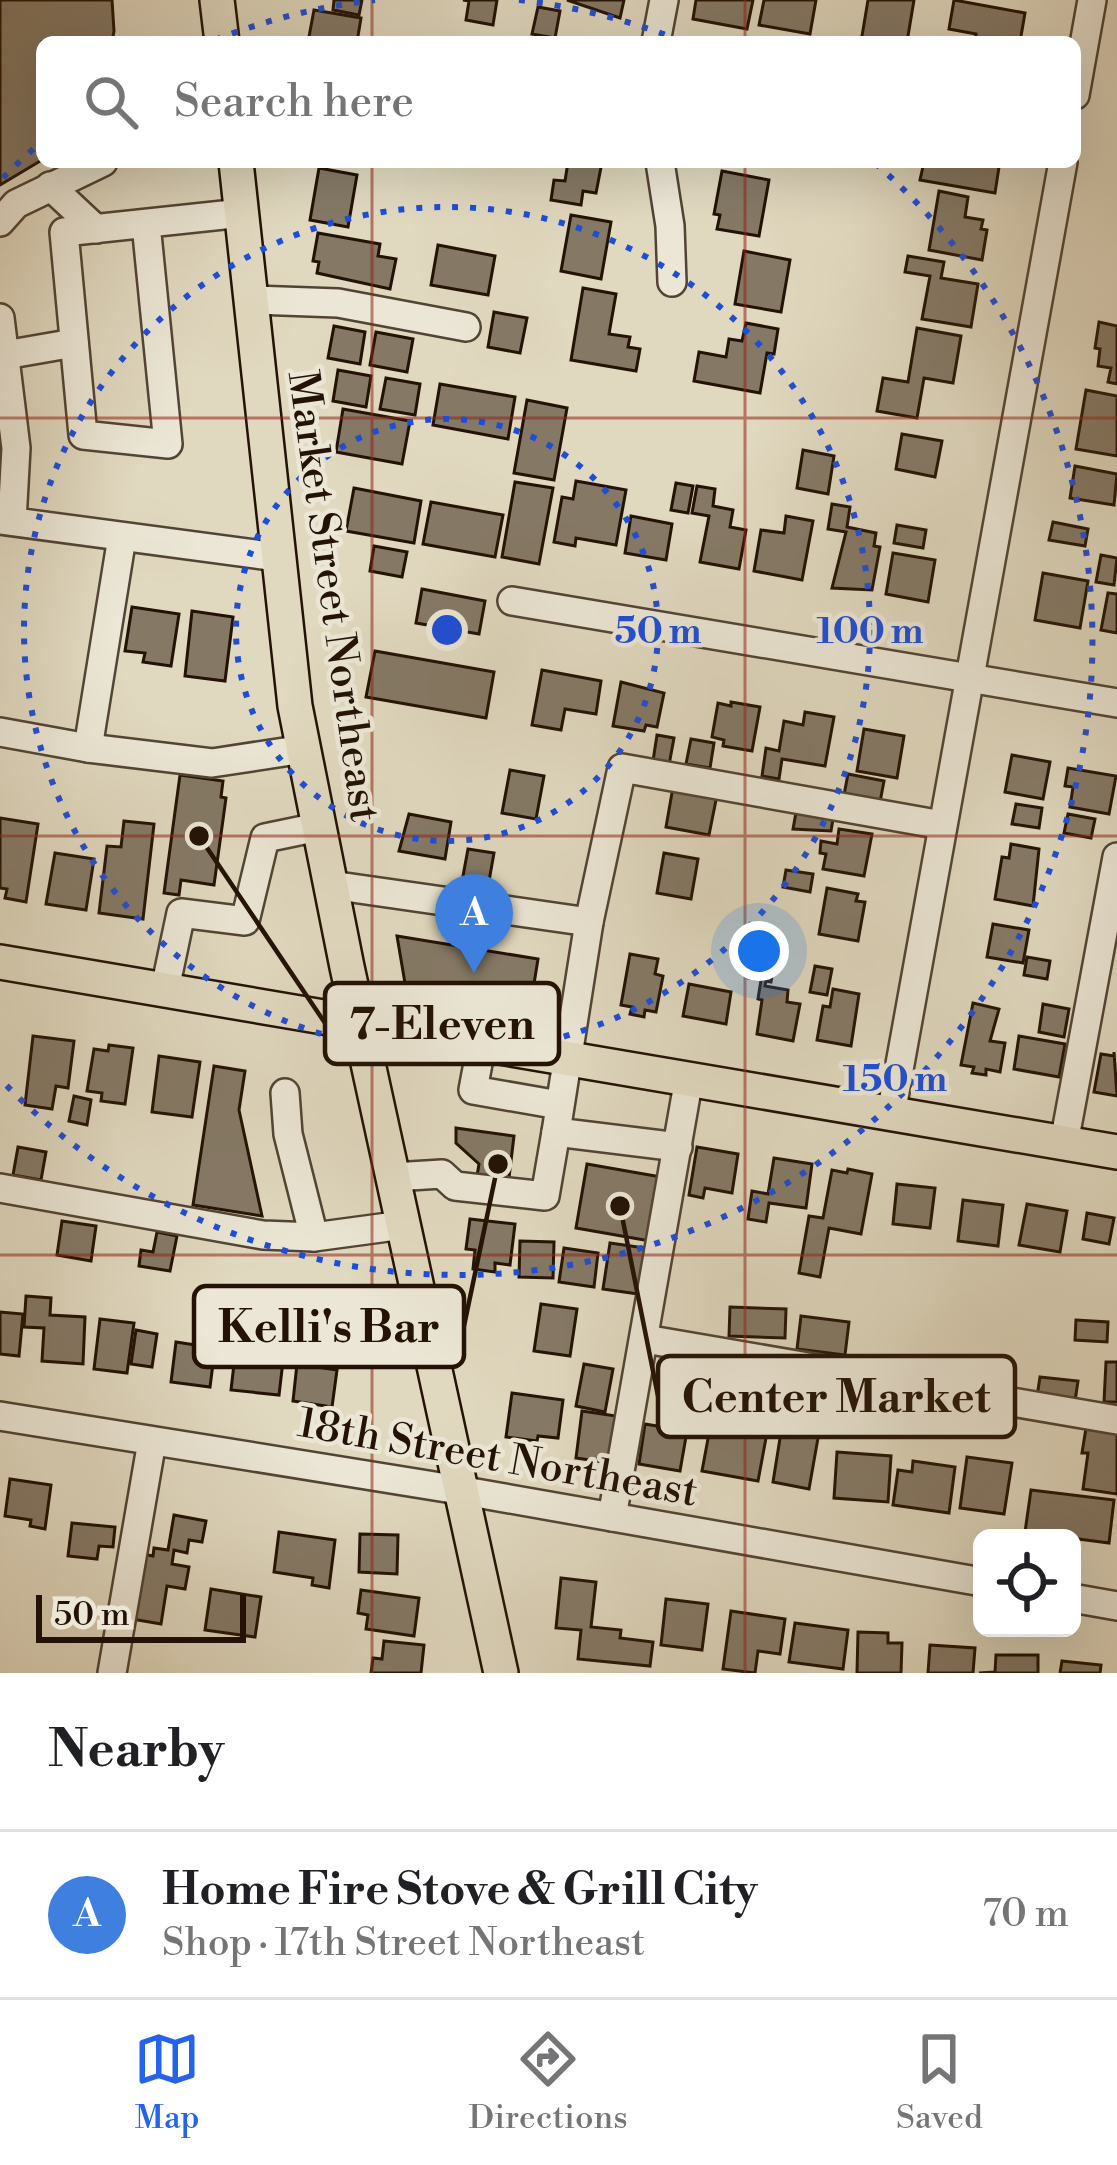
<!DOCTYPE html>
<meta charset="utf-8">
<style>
:root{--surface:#fff;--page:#f6f6f6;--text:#202124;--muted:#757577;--line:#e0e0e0;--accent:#2563eb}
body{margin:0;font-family:"Libre Bodoni",serif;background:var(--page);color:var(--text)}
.controls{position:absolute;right:36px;bottom:36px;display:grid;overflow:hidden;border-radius:18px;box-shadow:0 12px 48px #0002}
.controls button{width:108px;height:108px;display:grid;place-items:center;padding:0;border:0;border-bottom:3px solid var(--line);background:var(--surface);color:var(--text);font:60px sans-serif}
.scale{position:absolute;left:36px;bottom:30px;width:210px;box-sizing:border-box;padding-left:12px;border:6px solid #231205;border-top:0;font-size:33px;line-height:42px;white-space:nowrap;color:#231205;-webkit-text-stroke:9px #ebe6d5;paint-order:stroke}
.you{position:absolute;left:759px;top:951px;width:42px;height:42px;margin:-30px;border:9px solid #fff;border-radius:50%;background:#1a73e8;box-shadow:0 0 0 18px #1a73e833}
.badge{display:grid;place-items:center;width:78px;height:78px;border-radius:50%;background:var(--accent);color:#fff;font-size:39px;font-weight:700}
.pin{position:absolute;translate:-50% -99px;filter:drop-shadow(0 3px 6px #0008)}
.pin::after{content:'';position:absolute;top:63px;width:42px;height:36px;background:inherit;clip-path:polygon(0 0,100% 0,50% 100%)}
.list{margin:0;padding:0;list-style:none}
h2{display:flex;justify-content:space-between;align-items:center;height:156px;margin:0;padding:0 48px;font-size:51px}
h2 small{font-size:39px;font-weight:400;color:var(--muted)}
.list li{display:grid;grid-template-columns:78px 1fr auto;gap:36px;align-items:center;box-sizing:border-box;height:168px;padding:0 48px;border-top:3px solid var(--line)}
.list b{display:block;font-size:45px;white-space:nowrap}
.list p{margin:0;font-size:39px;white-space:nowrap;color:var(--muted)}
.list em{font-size:39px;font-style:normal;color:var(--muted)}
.icon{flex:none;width:66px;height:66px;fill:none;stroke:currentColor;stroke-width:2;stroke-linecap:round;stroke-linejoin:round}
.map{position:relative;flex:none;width:1117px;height:1673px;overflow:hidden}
.search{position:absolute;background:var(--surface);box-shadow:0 12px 48px #0002;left:36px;right:36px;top:36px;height:132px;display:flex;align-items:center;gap:30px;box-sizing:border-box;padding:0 42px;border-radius:18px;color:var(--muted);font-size:45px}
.sheet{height:324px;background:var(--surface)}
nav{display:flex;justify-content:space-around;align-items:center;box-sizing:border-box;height:168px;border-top:3px solid var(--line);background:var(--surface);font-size:33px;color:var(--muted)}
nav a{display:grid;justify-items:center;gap:6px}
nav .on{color:var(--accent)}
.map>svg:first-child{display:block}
</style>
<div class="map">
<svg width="1117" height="1673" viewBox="0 0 1117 1673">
<rect width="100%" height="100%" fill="#e0d8bf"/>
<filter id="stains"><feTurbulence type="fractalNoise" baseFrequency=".00167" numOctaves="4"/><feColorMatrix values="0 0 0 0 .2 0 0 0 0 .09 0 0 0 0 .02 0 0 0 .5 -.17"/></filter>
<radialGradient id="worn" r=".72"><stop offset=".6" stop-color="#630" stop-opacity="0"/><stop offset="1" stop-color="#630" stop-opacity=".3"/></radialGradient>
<g fill="#857966" stroke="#231205" stroke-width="3">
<polygon points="0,0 112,0 114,31 112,42 42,42 42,160 0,185"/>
<polygon points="334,0 362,0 359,15 333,10"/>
<polygon points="463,0 497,0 493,25 466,20 469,1"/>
<polygon points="567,0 624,0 620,18"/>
<polygon points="696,0 753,0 747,29 693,19"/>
<polygon points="764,0 816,0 810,34 759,25"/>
<polygon points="868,0 914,0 907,42 861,42"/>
<polygon points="954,0 1025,13 1020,42 975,42 976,34 949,29"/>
<polygon points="538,7 560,11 555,38 532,34"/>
<polygon points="314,10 361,18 357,42 308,42"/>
<polygon points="568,162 602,162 596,193 583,191 581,205 551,200 554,180 565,181"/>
<polygon points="924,162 989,162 999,167 995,193 920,180"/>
<polygon points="319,168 357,175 348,227 310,220"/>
<polygon points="722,171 769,180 759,236 717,229 720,215 714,214"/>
<polygon points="939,191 968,197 965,217 983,220 981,229 987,230 982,260 929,250"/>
<polygon points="571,215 611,222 601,279 561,271"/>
<polygon points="318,233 380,244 378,256 396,259 390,289 317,273 319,262 313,261"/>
<polygon points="438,245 495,256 488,295 431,285"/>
<polygon points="744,251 790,260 781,312 735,304"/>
<polygon points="908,256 944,262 941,278 978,284 971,327 922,319 930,276 905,272"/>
<polygon points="583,288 616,294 609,334 630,337 628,347 640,349 636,371 571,360"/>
<polygon points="494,312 527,318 520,353 488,347"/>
<polygon points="1099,322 1117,326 1117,384 1108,382 1111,368 1098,366 1100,349 1095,348"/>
<polygon points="746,323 778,329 774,354 767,353 760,393 694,381 699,352 726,357 729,339 742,341"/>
<polygon points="334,326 365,332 360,364 328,358"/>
<polygon points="917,328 961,336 953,383 924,378 917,418 877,411 883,378 908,382"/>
<polygon points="376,332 413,339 407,372 370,365"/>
<polygon points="338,370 371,376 366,407 333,401"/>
<polygon points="386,378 420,384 415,415 380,409"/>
<polygon points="440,384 515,397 508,439 433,425"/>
<polygon points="1086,390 1117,396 1117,456 1076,449"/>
<polygon points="527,400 567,408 554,480 514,473"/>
<polygon points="343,409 410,421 402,464 336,452"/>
<polygon points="902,434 942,441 935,477 896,469"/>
<polygon points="803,450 834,456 828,494 797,488"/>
<polygon points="1075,466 1117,474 1114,505 1070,498"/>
<polygon points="576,481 626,490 616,545 576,538 575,546 554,542 562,497 573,499"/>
<polygon points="515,482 553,488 539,564 502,557"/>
<polygon points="676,483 693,486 688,513 671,510"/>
<polygon points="697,486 715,489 713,506 733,510 730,527 746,530 739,569 700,562 709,516 692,513"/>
<polygon points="354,488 421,501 414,543 346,531"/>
<polygon points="431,502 503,515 495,557 423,544"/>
<polygon points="832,504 850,507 847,527 876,533 874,546 880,547 872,590 832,588 846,532 828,529"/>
<polygon points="631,516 672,524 666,560 625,553"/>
<polygon points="786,516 813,521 802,580 754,571 761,530 784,533"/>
<polygon points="1053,522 1088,529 1085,546 1049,540"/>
<polygon points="897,525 926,530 923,548 894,543"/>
<polygon points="374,546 407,552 402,577 370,571"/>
<polygon points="893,553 935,560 928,602 886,594"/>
<polygon points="1101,555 1117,558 1114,585 1096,582"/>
<polygon points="1043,573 1088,581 1080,628 1035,620"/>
<polygon points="422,589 485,601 479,634 416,623"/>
<polygon points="1108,593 1117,594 1117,633 1101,630"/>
<polygon points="132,607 179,614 171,666 143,662 145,653 125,651"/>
<polygon points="192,611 233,617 225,681 185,676"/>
<polygon points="375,651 494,672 486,718 366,697"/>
<polygon points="542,670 601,681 596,714 565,709 561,730 532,725"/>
<polygon points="621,682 664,693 657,727 646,725 644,731 613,726"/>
<polygon points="731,702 760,707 752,751 723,746 724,740 712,737 718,703 731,706"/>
<polygon points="805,712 834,717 825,766 782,759 779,779 762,776 766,748 779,751 784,721 803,725"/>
<polygon points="864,729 904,736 897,778 857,771"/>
<polygon points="657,735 674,738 669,765 653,761"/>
<polygon points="691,739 714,743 710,768 686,764"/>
<polygon points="1012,755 1050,762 1043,799 1005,792"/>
<polygon points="1068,768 1116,776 1109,814 1070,807 1073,787 1065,786"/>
<polygon points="510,770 544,776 536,819 502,813"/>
<polygon points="848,774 884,781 880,802 844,795"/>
<polygon points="180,775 223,781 221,797 226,798 214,885 181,880 179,895 164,893"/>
<polygon points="673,787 717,795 709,835 666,827"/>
<polygon points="1016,804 1042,808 1039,828 1012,824"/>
<polygon points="797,807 834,813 831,831 793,829"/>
<polygon points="409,814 451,822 445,859 399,851"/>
<polygon points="1068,814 1095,819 1091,838 1064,833"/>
<polygon points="0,818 38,824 26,902 5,898 7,889 0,888"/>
<polygon points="124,821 154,824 143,919 99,913 107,846 121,847"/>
<polygon points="839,829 872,834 864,876 823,869 826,854 820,853 821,841 837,844"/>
<polygon points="1011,844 1039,849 1033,906 995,899 1002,857 1009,858"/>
<polygon points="468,849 494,853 489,881 463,876"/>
<polygon points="55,853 94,859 86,910 46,904"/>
<polygon points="664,853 698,859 691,899 657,893"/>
<polygon points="786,870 813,874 810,892 783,887"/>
<polygon points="827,888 858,894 856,901 865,902 858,941 819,934"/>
<polygon points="993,924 1029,930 1023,963 987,957"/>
<polygon points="397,936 538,959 529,1015 407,995"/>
<polygon points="753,944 777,948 771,982 766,981 765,986 788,990 787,1002 800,1004 793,1041 757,1034 762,1000 758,999 761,980 748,978"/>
<polygon points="630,954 658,959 655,974 663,976 656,1012 645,1010 644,1017 630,1014 632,1007 621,1005"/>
<polygon points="1027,957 1050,961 1047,979 1024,975"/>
<polygon points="815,966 832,969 827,995 810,992"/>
<polygon points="689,984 731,992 726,1024 683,1016"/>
<polygon points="833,989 859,994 851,1046 817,1040 823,1006 830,1007"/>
<polygon points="973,1003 999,1009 990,1041 1005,1043 1000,1072 986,1069 986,1075 972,1073 974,1067 961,1065"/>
<polygon points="1043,1004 1069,1009 1064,1037 1039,1032"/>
<polygon points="33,1036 74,1041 68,1088 56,1086 52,1109 25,1105"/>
<polygon points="1019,1036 1065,1044 1059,1077 1014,1069"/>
<polygon points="109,1045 133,1048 125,1104 101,1101 102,1093 87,1091 94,1049 108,1051"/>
<polygon points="1114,1052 1117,1096 1094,1092 1101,1054 1114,1056"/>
<polygon points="159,1056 200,1062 192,1117 152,1112"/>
<polygon points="214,1066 245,1071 239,1110 262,1216 193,1205"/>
<polygon points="74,1096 91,1100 87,1125 69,1121"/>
<polygon points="456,1128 514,1136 508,1186 476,1182 479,1164 456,1143"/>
<polygon points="18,1147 46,1152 41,1180 13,1175"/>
<polygon points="697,1147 738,1154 732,1193 705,1188 703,1198 689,1195"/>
<polygon points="774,1158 812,1164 806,1208 769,1203 766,1222 748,1219 752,1191 768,1194"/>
<polygon points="587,1164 661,1177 650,1241 576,1228"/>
<polygon points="848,1169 872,1174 861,1234 829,1228 820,1277 799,1273 809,1216 823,1218 832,1170 847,1173"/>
<polygon points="897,1184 935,1188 930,1228 893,1224"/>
<polygon points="963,1200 1003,1205 998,1246 958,1241"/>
<polygon points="1027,1204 1067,1211 1060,1252 1019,1245"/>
<polygon points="1087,1213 1114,1218 1109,1244 1083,1239"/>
<polygon points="470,1219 515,1224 510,1265 495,1263 495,1272 473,1269 475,1250 466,1249"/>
<polygon points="62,1221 96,1226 91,1261 57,1255"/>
<polygon points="157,1232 177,1236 170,1271 139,1266 141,1250 153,1252"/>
<polygon points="520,1241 554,1242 553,1278 519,1277"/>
<polygon points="610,1243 645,1248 638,1294 603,1289"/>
<polygon points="564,1248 598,1253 594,1287 559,1282"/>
<polygon points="26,1296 51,1298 50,1315 85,1317 83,1364 42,1361 44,1328 24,1327"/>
<polygon points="541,1304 577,1309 570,1356 534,1351"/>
<polygon points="730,1307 786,1309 785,1338 729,1336"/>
<polygon points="0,1312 23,1314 19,1356 0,1354"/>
<polygon points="801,1316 849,1322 845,1355 797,1349"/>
<polygon points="100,1319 134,1323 127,1373 94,1369"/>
<polygon points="1076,1320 1108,1322 1107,1342 1075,1340"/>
<polygon points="136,1330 157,1334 152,1367 131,1364"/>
<polygon points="237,1338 285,1344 279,1395 231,1390"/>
<polygon points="176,1342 215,1348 210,1387 171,1382"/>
<polygon points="1106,1362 1117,1362 1117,1402 1104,1402"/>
<polygon points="297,1364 337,1370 332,1407 293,1401"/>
<polygon points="584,1364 613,1369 605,1412 576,1406"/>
<polygon points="1040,1377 1078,1381 1074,1408 1036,1403"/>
<polygon points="512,1393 563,1400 558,1438 538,1436 537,1441 506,1437"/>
<polygon points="582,1411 616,1416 610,1463 576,1458"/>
<polygon points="645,1424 687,1431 680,1471 639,1464"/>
<polygon points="710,1428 766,1438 758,1481 702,1471"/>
<polygon points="1086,1428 1117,1433 1117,1494 1083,1489 1088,1453 1082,1453"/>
<polygon points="781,1432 818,1438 809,1489 773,1482"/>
<polygon points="837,1452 891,1456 888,1502 834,1498"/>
<polygon points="967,1457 1012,1463 1004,1514 960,1508"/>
<polygon points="913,1461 955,1467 949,1513 893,1505 898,1470 912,1472"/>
<polygon points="10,1479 51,1485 45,1529 30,1526 31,1520 5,1516"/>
<polygon points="1031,1490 1114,1500 1109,1543 1025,1532"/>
<polygon points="174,1515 206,1521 202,1542 189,1540 187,1553 174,1550 172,1564 189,1567 185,1589 167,1586 161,1624 132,1619 142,1554 153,1556 154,1548 168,1550"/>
<polygon points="72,1523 115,1527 113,1547 99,1546 97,1559 68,1556"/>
<polygon points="279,1532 335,1540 329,1588 312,1585 313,1578 274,1572"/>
<polygon points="360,1534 398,1535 397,1574 359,1572"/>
<polygon points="561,1578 596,1582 591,1627 621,1630 620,1638 653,1642 650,1666 578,1659 581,1630 556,1628"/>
<polygon points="211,1589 261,1597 255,1637 205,1630"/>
<polygon points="361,1590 419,1598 414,1636 366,1629 368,1615 358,1613"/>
<polygon points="666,1599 708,1604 702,1650 661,1645"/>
<polygon points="731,1611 785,1619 780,1654 758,1651 755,1673 723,1669"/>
<polygon points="795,1623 848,1630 843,1669 789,1662"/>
<polygon points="858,1632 888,1633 888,1643 902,1643 901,1673 857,1673"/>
<polygon points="384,1641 424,1645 421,1673 371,1673 373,1658 382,1659"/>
<polygon points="930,1645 975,1648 973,1673 928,1673"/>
<polygon points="996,1655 1038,1655 1038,1673 979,1673 995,1672"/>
<polygon points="1062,1661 1101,1665 1100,1673 1060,1673"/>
</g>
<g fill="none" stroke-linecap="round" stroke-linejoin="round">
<g stroke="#524434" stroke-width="32">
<g id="minor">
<polyline points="656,42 664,0"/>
<polyline points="1075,95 1092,0"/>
<polyline points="660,162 670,226 672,282"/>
<polyline points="50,186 96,229"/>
<polyline points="0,222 16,204 103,162"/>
<polyline points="146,224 168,444 83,435 64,232 242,213"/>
<polyline points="252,300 338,303 466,327"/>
<polyline points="0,318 16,448 12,521"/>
<polyline points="5,355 74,343"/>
<polyline points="0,520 277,557"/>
<polyline points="512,601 1117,703"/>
<polyline points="0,732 88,748 212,763 304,749"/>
<polyline points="88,748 122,537"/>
<polyline points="331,885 589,922"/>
<polyline points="165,989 181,913 245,921 265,838 318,827"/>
<polyline points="482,1042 473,1090 559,1105"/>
<polyline points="285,1093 288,1134 314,1237"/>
<polyline points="891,1114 1063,162"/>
<polyline points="1064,1143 1117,857"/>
<polyline points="678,1147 556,1132 589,922 622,768 942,825"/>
<polyline points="393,1177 442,1174 455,1186 545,1196 556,1132"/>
<polyline points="0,1188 263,1235 314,1237 403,1225"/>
<polyline points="645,1339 1117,1420"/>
<polyline points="0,1416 459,1490 982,1582"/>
<polyline points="612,1517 689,1078"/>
<polyline points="1072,1598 1117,1606"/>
<polyline points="112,1673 152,1441"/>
</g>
</g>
<g stroke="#231205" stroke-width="38">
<g id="major">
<polyline points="217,0 222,42"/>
<polyline points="236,162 295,706 347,967 501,1673"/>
<polyline points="0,962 1117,1152"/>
</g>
</g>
<use href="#minor" stroke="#ebe6d5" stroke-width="27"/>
<use href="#major" stroke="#e0d8bf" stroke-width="33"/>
</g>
<path fill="none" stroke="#8f2418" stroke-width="3" stroke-opacity="0.55" d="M372,0V42M745,0V42M372,162V1673M745,162V1673M0,418H1117M0,836H1117M0,1255H1117"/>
<g fill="none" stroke="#1d4ed8" stroke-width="6" stroke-dasharray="6 12">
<circle cx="447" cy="630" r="211"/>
<circle cx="447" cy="630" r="423"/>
<path d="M3 178A634 634 0 0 1 39 144M215 40A634 634 0 0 1 375 0M519 0A634 634 0 0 1 679 40M875 163A634 634 0 1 1 3 1082"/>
</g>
<g text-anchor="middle" stroke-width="9" stroke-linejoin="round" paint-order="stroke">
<g font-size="42" fill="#231205" stroke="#ebe6d5">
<text transform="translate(335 596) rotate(82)" y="15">Market Street Northeast</text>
<text transform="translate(498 1456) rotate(10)" y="15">18th Street Northeast</text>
</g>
</g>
<circle cx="447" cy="630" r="18" fill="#1d4ed8" stroke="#ebe6d5" stroke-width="6"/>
<g font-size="36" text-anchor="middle" font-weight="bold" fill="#1d4ed8" stroke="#ebe6d5" stroke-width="9" stroke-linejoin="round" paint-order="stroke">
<text x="658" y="643">50 m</text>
<text x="870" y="643">100 m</text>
<text x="895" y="1091">150 m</text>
</g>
<path fill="none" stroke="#231205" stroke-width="4.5" d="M199 836L325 1023M498 1164L464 1326M620 1206L658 1396"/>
<g fill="#231205" stroke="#ebe6d5" stroke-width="4.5">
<circle cx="199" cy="836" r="12"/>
<circle cx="498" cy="1164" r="12"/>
<circle cx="620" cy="1206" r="12"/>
</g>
<g fill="#ebe6d5" stroke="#231205" stroke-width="4.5">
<rect x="325" y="983" width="234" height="81" rx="12"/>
<rect x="194" y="1286" width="270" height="81" rx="12"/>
<rect x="658" y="1356" width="357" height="81" rx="12"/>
</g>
<g font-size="45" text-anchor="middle" font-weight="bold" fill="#231205">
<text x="442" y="1039">7-Eleven</text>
<text x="329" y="1342">Kelli's Bar</text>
<text x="836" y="1412">Center Market</text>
</g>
<rect width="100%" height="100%" filter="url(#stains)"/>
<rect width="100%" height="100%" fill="url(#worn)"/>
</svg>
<div class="controls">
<button><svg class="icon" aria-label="locate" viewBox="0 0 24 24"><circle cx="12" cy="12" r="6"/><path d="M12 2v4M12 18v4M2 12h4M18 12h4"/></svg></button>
</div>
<div class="scale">50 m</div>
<div class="you"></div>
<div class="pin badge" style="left:474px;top:973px;background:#3f7fe0">A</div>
<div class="search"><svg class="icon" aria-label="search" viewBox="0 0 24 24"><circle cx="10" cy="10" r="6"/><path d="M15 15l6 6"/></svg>Search here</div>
</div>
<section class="sheet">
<h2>Nearby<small></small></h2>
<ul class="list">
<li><span class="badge" style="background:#3f7fe0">A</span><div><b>Home Fire Stove &amp; Grill City</b><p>Shop · 17th Street Northeast</p></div><em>70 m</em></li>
</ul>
</section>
<nav>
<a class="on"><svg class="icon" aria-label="map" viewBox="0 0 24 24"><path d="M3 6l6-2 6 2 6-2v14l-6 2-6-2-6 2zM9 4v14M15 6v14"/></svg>Map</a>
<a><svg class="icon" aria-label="directions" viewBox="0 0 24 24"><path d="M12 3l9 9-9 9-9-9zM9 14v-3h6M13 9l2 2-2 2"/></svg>Directions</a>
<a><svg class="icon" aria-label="saved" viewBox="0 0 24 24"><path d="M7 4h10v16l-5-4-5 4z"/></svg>Saved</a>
</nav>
